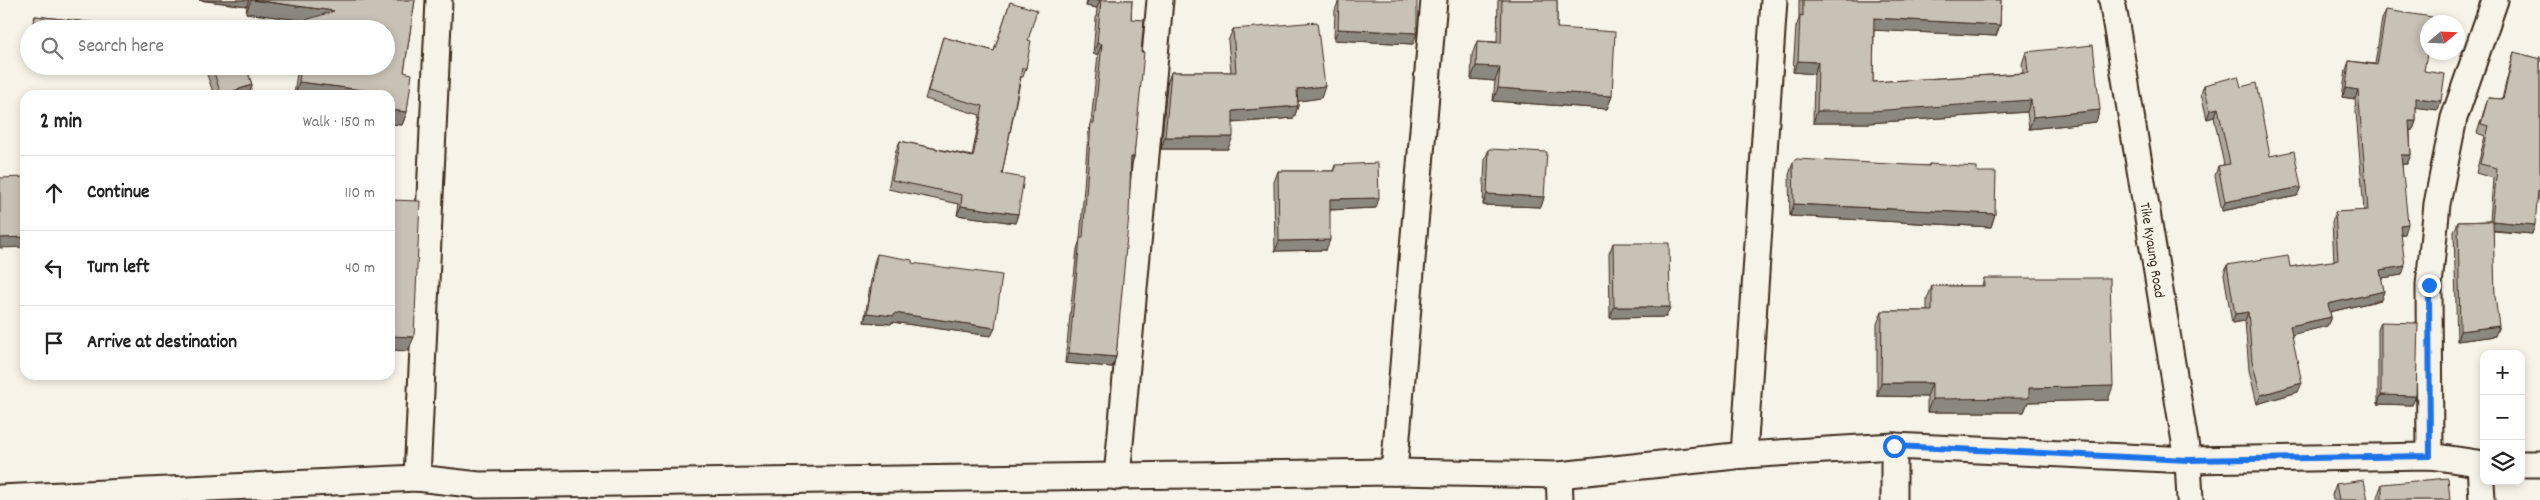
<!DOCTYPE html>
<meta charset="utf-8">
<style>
:root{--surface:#fff;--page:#f6f6f6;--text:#222;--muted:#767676;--line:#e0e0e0}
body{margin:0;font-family:Dekko,sans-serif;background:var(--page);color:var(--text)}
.controls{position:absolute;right:15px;bottom:15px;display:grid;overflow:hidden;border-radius:10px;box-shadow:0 2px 8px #0003}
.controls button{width:45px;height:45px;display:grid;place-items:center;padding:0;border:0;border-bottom:1px solid var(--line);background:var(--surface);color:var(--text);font:25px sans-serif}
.compass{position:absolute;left:2420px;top:15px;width:45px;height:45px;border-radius:50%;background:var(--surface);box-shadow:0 2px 8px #0003;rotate:71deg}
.stop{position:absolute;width:15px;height:15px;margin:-11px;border:4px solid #1a73e8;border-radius:50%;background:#fff}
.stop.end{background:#1a73e8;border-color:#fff;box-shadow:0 1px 5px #0008}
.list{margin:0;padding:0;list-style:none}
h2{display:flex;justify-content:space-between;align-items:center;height:65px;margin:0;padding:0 20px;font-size:21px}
h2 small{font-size:16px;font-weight:400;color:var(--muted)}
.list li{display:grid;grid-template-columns:32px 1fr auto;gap:15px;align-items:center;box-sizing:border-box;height:75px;padding:0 20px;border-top:1px solid var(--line)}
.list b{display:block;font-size:19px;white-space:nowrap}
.list em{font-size:16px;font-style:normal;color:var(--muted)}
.icon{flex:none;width:28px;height:28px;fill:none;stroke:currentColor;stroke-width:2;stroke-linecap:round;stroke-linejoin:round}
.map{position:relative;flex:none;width:2540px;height:500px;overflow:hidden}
.search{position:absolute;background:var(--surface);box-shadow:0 2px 8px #0003;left:20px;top:20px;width:375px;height:55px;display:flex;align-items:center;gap:12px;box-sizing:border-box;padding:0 18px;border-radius:28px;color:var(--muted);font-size:19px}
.panel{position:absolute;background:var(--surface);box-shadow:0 2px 8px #0003;left:20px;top:90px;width:375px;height:290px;border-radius:15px}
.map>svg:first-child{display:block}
</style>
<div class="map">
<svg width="2540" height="500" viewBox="0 0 2540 500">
<rect width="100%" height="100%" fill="#f7f3e8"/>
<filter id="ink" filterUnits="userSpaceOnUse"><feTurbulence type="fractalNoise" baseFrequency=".02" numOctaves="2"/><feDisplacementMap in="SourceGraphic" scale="10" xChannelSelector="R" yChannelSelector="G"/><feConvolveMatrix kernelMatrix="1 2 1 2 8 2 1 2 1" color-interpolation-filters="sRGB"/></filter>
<g filter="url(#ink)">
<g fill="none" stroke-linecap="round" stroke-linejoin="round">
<g stroke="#3b2a1e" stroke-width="29">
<g id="minor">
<polyline points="2112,0 2188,460 2190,500"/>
<polyline points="1744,455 1774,0"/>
<polyline points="2430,456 2429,285 2437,204 2454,118 2495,0"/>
<polyline points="2480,464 2482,500"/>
<polyline points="2521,464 2540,464"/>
<polyline points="1394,472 1434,0"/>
<polyline points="1559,475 1560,500"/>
<polyline points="1117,477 1160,0"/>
<polyline points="417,478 439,0"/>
<polyline points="0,498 417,478 479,485 1394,472 1559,475 1744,455 1894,446 2188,460 2430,456 2484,464"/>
<polyline points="1894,500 1894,446"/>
</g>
</g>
<use href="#minor" stroke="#f7f3e8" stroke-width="25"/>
</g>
<g fill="#aca69d" stroke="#3b2a1e">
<polygon points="199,0 415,0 404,72 407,112 402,125 390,124 390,95 294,95 298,66 386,66 386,29 303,29 306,21 246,13 247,6"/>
<polygon points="1087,0 1132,0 1131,19 1141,52 1134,157 1131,167 1116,357 1112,367 1065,363 1077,249 1080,240 1088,134 1091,123 1098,54 1093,54 1097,8 1086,6"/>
<polygon points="1339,0 1413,44 1334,40 1335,10"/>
<polygon points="1498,0 1557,0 1557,28 1612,96 1607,109 1493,101 1495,81 1471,79 1472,55 1477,41 1497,42"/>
<polygon points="1799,0 2001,0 2000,25 1996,36 1874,30 1873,82 2023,73 2022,64 2026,52 2096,122 2029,129 2027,112 1868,123 1813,123 1814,74 1793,72 1796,27 1799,19"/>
<polygon points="1010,2 1028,40 1026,68 1023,77 1021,77 1002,174 1018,214 1015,223 957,215 959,204 888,189 896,150 900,141 972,156 980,115 925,99 943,37 994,51"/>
<polygon points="2386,10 2424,71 2438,110 2416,107 2416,121 2413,130 2410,130 2411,155 2407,164 2402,164 2405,234 2401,234 2402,275 2381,278 2384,291 2381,300 2330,312 2331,317 2327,326 2292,334 2298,392 2257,404 2249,370 2245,321 2232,323 2224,274 2227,265 2290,267 2334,261 2332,222 2335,212 2364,211 2355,99 2342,97 2346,70 2349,61 2375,64 2382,19"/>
<polygon points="35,16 114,25 113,29 33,29 33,22"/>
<polygon points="1233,29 1325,86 1321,98 1298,101 1298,106 1294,118 1233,123 1228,149 1161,149 1167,84 1171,72 1231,72 1228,41"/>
<polygon points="2514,52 2539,59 2540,56 2540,201 2537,200 2532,234 2493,231 2495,336 2457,341 2454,232 2458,222 2490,221 2493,178 2476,173 2485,136 2477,133 2488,98 2502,99 2511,62"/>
<polygon points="204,66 246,66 252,85 249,95 214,95"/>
<polygon points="2204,85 2241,87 2270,156 2297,196 2222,211 2215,176 2218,166 2224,165 2214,117 2207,119 2201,94"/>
<polygon points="1489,149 1544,197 1541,207 1483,205 1485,159"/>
<polygon points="1793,162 1928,166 1929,164 1977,172 1995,214 1991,227 1790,216 1789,175"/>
<polygon points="1335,165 1376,208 1330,210 1326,250 1275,251 1274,182 1278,171 1333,171"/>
<polygon points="1613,243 1670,307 1666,317 1610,318 1609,254"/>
<polygon points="877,254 995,328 991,336 892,322 891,324 864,322 874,263"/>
<polygon points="1984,278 2108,400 2028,402 2024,412 1927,412 1927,397 1877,396 1877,324 1882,311 1927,311 1927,299 1932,286 1982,286"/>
<polygon points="2381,322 2416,396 2412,405 2378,404 2378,330"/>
<polygon points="2336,484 2368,500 2333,500 2332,495"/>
<polygon points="2382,484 2450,500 2377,500 2377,497"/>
</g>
<g fill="#8c877f" stroke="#3b2a1e">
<polygon points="199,0 249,0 247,6"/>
<polygon points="251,0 334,11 330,24 246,13"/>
<polygon points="1088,0 1100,0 1097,8 1086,6"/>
<polygon points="1874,18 2000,25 1996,36 1870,30"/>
<polygon points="114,25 113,29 103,29"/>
<polygon points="1338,29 1417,33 1413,44 1334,40"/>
<polygon points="1097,43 1102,44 1098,54 1093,54"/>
<polygon points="1798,61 1818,62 1814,74 1793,72"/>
<polygon points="1476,66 1500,67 1495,81 1471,79"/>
<polygon points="299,82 371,91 370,95 295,95"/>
<polygon points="252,85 249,95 222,95"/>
<polygon points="1325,86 1321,98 1292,102 1297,89"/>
<polygon points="1498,88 1612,96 1607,109 1493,101"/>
<polygon points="2346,88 2358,90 2355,99 2342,97"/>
<polygon points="2416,98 2441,101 2438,110 2413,107"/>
<polygon points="2031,100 2027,112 1868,123 1813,123 1817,111"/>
<polygon points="1298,106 1294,118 1229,123 1233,111"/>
<polygon points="2218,108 2214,117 2207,119 2210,110"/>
<polygon points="390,110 407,112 402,125 390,124"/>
<polygon points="2100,110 2096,122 2029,129 2033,117"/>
<polygon points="2409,121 2416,121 2413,130 2406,130"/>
<polygon points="1165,137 1233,137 1228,149 1161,149"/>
<polygon points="2401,155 2411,155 2407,164 2397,164"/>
<polygon points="1131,157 1134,157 1130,168"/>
<polygon points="2301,187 2297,196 2222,211 2225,202"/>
<polygon points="2538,191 2540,191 2540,201 2535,200"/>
<polygon points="1487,194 1544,197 1541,207 1483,205"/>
<polygon points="1379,198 1376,208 1326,210 1330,199"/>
<polygon points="1794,204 1995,214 1991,227 1790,216"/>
<polygon points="961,206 1018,214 1015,223 957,215"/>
<polygon points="2492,221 2535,225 2532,234 2489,230"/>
<polygon points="2408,224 2405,234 2396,234 2400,225"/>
<polygon points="25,237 25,247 0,248 0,238"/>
<polygon points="1330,240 1326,250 1275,251 1279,241"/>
<polygon points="2405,266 2402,275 2376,279 2380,270"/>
<polygon points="2384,291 2381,300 2325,313 2328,304"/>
<polygon points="1614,307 1670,307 1666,317 1610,318"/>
<polygon points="2248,312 2245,321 2232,323 2235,314"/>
<polygon points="867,313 895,313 995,328 991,336 892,322 891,324 864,322"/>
<polygon points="2331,317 2327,326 2287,336 2290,326"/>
<polygon points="2499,326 2495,336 2457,341 2460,331"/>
<polygon points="390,336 414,337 408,351 390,350"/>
<polygon points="1069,353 1116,357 1112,367 1065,363"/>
<polygon points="1881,383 1932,383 1927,397 1877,396"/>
<polygon points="2302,383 2298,392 2257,404 2261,395"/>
<polygon points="2113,386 2108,400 2028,402 2024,412 1927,412 1932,399 2029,388"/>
<polygon points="2381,395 2416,396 2412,405 2378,404"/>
</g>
<g fill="#c8c1b6" stroke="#3b2a1e">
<polygon points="254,0 415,0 404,72 412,74 407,112 390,110 390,95 371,95 371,91 299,82 301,66 386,66 386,29 305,29 306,20 334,11"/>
<polygon points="1101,0 1132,0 1131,19 1144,20 1141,52 1144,52 1134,157 1131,157 1129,214 1116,357 1069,353 1080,238 1083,238 1091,123 1094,123 1102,44 1097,43"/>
<polygon points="1339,0 1417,0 1417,33 1338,29"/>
<polygon points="1502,0 1557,0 1557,28 1615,32 1612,96 1498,88 1500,67 1476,66 1477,41 1501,43"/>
<polygon points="1803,0 2001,0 2000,25 1874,18 1873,82 2028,73 2026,52 2093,45 2100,110 2033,117 2031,100 1872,111 1817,111 1818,62 1798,61 1800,15 1803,16"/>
<polygon points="1010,2 1037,10 1028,40 1031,41 1026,68 1022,68 1002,174 1024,178 1018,214 961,206 962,195 892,180 900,141 973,157 983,106 928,91 943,37 994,51"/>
<polygon points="2386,10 2432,17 2431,22 2428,22 2428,47 2424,71 2445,74 2441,101 2416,98 2416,121 2409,121 2411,155 2401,155 2408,224 2400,225 2405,266 2380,270 2384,291 2328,304 2331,317 2290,326 2302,383 2261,395 2252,361 2248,312 2235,314 2227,265 2288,255 2290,267 2338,260 2335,212 2368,210 2358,90 2346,88 2349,61 2377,65"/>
<polygon points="35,16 114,25 103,29 34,29"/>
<polygon points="1317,22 1325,86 1297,89 1298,106 1233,111 1233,137 1165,137 1171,72 1236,72 1233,29"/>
<polygon points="2514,52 2540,59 2540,191 2538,191 2535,225 2492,221 2497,168 2480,164 2489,126 2481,124 2488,98 2503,99"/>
<polygon points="212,66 246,66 252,85 221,95"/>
<polygon points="2238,76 2241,87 2256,83 2270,156 2294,151 2301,187 2225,202 2218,166 2230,164 2218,108 2210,110 2204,85"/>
<polygon points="1489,149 1547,152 1544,197 1487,194"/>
<polygon points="1796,159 1929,166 1929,164 1977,167 1977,172 1996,172 1995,214 1794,204 1793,162"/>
<polygon points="1378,163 1379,198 1330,199 1330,240 1279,241 1278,171 1335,171 1335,165"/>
<polygon points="25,177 25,237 0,238 0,178"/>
<polygon points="390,200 420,201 414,337 390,336"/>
<polygon points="2493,221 2495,296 2499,326 2460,331 2458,222"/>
<polygon points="1613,243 1669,243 1670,307 1614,307"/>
<polygon points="877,254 912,260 912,263 1002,275 995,328 895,313 894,316 867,313"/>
<polygon points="1984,278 2110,278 2113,386 2029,388 2029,398 1932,399 1932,383 1881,383 1882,311 1932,311 1932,286 1984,286"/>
<polygon points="2381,322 2418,323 2416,396 2381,395"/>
<polygon points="2448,478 2450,500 2382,500 2382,484"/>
<polygon points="2364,480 2368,500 2339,500 2336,484"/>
</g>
</g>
<g fill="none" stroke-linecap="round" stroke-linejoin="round" filter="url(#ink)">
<polyline stroke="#1a73e8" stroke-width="6" points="1894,446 2188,460 2430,456 2429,285"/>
</g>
<g text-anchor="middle" stroke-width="5" stroke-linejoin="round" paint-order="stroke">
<g font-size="15" fill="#3b2a1e" stroke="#f7f3e8">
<text transform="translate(2153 250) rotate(81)" y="5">Tike Kyaung Road</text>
</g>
</g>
</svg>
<div class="controls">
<button>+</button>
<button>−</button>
<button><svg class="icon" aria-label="layers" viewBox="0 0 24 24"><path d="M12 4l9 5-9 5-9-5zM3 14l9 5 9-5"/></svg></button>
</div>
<svg class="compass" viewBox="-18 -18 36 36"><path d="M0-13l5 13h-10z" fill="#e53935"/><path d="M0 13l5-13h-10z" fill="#767676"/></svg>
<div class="stop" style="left:1894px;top:446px"></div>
<div class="stop end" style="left:2429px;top:285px"></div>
<div class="search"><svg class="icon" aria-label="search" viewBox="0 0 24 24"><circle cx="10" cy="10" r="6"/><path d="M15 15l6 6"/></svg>Search here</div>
<section class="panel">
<h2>2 min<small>Walk · 150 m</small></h2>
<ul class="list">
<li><svg class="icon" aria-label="ahead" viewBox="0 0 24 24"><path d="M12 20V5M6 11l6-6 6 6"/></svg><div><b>Continue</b></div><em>110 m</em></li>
<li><svg class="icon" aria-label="left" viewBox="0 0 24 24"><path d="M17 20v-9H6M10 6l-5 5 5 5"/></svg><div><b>Turn left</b></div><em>40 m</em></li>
<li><svg class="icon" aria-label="arrive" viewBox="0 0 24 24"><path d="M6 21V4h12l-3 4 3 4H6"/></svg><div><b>Arrive at destination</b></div></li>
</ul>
</section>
</div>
